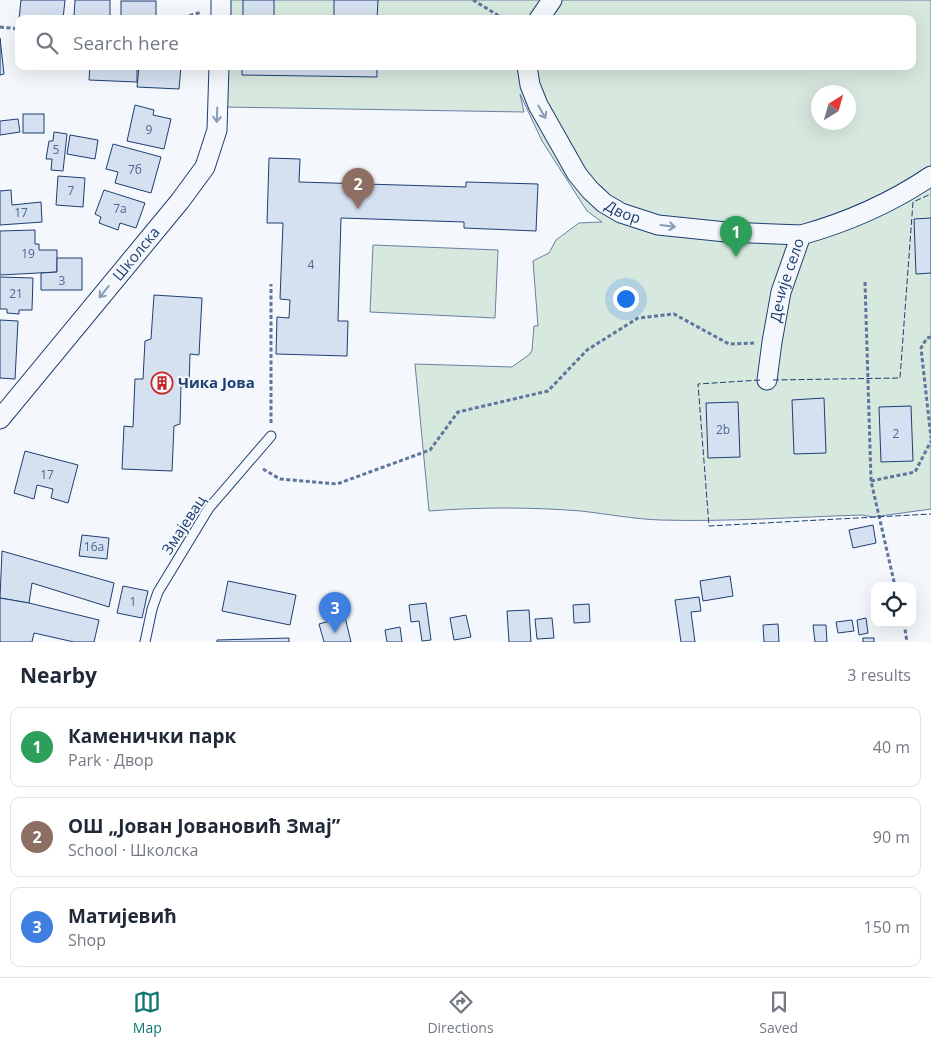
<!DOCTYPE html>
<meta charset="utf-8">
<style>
:root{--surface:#fff;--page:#f6f6f7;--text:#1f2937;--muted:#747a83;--line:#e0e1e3;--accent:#0f766e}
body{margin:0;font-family:"Open Sans",sans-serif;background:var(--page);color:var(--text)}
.controls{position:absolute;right:15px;bottom:15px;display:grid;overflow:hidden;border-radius:10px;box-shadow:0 5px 20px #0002}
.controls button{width:45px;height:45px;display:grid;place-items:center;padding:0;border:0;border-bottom:1px solid var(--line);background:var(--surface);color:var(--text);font:25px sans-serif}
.compass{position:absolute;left:811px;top:85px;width:45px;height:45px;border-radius:50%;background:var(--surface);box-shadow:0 5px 20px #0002;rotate:37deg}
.you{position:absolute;left:625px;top:298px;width:18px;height:18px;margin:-12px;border:4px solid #fff;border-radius:50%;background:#1a73e8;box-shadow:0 0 0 8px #1a73e833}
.badge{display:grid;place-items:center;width:32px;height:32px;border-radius:50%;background:var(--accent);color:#fff;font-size:16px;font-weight:700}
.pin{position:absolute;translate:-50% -41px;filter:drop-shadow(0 1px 2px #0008)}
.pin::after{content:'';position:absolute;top:26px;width:18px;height:15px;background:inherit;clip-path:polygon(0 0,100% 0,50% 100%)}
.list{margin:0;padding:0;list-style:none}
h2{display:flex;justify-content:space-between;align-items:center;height:65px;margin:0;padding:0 20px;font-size:21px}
h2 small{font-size:16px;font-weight:400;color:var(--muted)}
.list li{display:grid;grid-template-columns:32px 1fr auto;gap:15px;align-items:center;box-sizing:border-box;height:80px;margin:0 10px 10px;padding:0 10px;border:1px solid var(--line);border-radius:10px}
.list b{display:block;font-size:19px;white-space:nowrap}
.list p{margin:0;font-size:16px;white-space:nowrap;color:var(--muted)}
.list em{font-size:16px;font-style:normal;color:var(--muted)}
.icon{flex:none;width:28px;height:28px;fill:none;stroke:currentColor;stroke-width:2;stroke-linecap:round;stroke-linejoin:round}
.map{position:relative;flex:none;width:931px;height:642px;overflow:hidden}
.search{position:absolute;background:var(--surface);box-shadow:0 5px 20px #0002;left:15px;right:15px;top:15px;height:55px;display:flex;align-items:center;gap:12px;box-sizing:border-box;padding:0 18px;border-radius:10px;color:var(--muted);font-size:19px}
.sheet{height:335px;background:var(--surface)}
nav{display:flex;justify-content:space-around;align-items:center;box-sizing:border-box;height:70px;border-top:1px solid var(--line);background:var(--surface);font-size:14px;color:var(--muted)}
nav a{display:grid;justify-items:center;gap:2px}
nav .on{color:var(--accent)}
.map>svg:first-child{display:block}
</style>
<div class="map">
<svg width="931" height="642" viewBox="0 0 931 642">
<rect width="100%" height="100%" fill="#f4f7fb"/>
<g fill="#d7e8df" stroke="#687fa3" fill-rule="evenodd">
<path d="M229,0H931V509L873,517L862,515C795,517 728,522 660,520C634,519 607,514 581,511C531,507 480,507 429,511L415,364L512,367L530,354L532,350L534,326H538L533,261L549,253L556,240L579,223L602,222L587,211L542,141L520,94L524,112L225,107L227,66H912V19H229ZM818,92H848V122H818Z"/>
<polygon points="373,245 498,250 495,318 370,312"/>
</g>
<g fill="#d5e0f0" stroke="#1d3f73">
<polygon points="21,0 65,0 63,19 19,19"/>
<polygon points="75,0 110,0 110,17 74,16"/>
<rect x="243" y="0" width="31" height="19"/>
<polygon points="334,0 378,0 377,19 334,19"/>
<rect x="121" y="1" width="35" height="18"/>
<polygon points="0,38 4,74 0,75"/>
<polygon points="90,66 137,66 137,82 89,80"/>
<polygon points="139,66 181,66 179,89 137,87"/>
<polygon points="242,66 377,66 377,77 242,75"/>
<polygon points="135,105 154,110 153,115 171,119 164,149 127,141"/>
<rect x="23" y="114" width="21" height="19"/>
<polygon points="18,119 20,132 0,135 0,121"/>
<polygon points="54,132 67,134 63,171 51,170 52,159 46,159 49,141 53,141"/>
<polygon points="70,135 98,140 95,159 67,154"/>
<polygon points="113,144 161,157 151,193 115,183 118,172 106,169"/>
<polygon points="269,158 300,159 299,182 466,187 466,182 538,184 536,231 464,228 464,222 341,218 338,321 348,321 347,356 276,354 277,317 289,318 290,300 280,299 283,223 267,223"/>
<polygon points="58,176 85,178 83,207 56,205"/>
<polygon points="11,190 12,205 41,202 42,222 0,225 0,191"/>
<polygon points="104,190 145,203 136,228 120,223 118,230 99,223 101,217 95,214"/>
<polygon points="931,218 931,273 916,274 914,219"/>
<polygon points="35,230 35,244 39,244 39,250 57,250 57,272 0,275 0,231"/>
<polygon points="57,258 82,258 82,290 41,290 41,273 57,272"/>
<polygon points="0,277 33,278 32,310 19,310 19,314 7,313 7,309 0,309"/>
<polygon points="154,295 202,298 199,355 190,354 189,387 181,386 180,424 174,426 172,471 122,469 124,426 133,427 135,379 143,379 145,341 151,339"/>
<polygon points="0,320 18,321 15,379 0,378"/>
<polygon points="824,398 826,453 794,454 792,400"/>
<polygon points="738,402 740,457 708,458 706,403"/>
<polygon points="911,406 913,461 881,462 879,407"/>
<polygon points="25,451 78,465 68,503 51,498 53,489 37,485 34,499 14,493"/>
<polygon points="873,525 876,543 853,548 849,530"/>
<polygon points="82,535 109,538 107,559 79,556"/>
<polygon points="2,551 114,583 109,607 32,583 29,603 0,598"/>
<polygon points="730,576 733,596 703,601 700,581"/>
<polygon points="228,581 296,595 290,625 222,611"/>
<polygon points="123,586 148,591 142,618 117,613"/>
<polygon points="699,597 701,611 691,612 695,642 681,642 675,600"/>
<polygon points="0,598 29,603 99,620 94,642 74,642 34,633 32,642 0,642"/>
<polygon points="426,603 431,640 422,641 419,621 411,622 409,605"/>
<polygon points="589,604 590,622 574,623 573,605"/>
<polygon points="529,610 531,642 509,642 507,611"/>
<polygon points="466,615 471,637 454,640 450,618"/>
<polygon points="345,617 351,642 324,642 319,624"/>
<polygon points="552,618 554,638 537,639 535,619"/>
<polygon points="866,618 868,633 859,635 857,620"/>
<polygon points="852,620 854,631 838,633 836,622"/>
<polygon points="778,624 779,642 764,642 763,625"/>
<polygon points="813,625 826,625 827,642 815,642"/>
<polygon points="400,627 402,642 387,642 385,630"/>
<polygon points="289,638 289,642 217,642 217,640"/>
<rect x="863" y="638" width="11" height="4"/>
</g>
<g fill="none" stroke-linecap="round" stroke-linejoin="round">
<g stroke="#1d3f73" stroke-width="11">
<polyline id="service" points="145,642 152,609 158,592 209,508 271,436"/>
</g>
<g stroke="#1d3f73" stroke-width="21">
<g id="minor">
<polyline points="221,19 221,0"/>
<polyline points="539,19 552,0"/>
<path id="s1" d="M527,66L530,85L538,105L577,174L590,190L604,203L621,213L658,225L726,232L801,235"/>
<path id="s2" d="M767,380L772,342L781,292L801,235C848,222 891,203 931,176"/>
<path id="s3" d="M0,419L180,201L205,167L217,130L219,66"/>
</g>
</g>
<g stroke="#5e769c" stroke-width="3" stroke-dasharray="4 2.5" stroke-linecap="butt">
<polyline points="473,0 504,19"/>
<polyline points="177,19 202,12"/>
<polyline points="0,27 19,29"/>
<polyline points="865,282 871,481 895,586"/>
<polyline points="931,337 927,338 921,348 931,438"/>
<polyline points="271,423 271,284"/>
<polyline points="263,469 280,479 337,484 430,450 458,412 548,391 587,350 638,318 674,314 729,344 754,343"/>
<polyline points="871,481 915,472 931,441"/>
<polyline points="904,623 907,642"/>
</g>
<use href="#service" stroke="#f4f7fb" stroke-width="9"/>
<use href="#minor" stroke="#f4f7fb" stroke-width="19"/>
<g stroke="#1d3f73" stroke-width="1" stroke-dasharray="6 2.5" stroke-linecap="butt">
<polyline points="760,380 698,384 709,526 931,514"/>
<polyline points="773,380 900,378 913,202 931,194"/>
</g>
</g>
<defs><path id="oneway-shaft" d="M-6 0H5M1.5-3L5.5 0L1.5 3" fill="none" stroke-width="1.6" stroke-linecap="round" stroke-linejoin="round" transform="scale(1.25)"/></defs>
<g stroke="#889bb7">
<use href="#oneway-shaft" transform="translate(542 112) rotate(60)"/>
<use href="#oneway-shaft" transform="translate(217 115) rotate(92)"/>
<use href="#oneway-shaft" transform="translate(668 226) rotate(7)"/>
<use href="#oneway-shaft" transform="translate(104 292) rotate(129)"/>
</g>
<defs>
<g id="building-ring" transform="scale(1.125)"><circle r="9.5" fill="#f4f7fb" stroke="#c62828" stroke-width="1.5"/><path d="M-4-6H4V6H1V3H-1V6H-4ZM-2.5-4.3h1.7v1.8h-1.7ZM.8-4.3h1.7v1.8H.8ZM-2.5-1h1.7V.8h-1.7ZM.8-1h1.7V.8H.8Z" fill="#c62828"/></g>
</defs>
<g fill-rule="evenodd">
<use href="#building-ring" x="162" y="383"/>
</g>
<g text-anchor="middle" stroke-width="4" stroke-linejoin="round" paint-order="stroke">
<g font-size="12" fill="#4b6792">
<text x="149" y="134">9</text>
<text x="56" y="154">5</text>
<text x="135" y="174">7б</text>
<text x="71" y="195">7</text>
<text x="120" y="213">7a</text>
<text x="21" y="217">17</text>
<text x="28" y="258">19</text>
<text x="311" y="269">4</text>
<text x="62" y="285">3</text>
<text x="16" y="298">21</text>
<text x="723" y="434">2b</text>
<text x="896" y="438">2</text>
<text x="47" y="479">17</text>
<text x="94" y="551">16a</text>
<text x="133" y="606">1</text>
</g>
<g font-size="15" fill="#1d3f73" stroke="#f4f7fb">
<text dy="5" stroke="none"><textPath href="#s1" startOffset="181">Двор</textPath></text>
<text dy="5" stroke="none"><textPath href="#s3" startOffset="214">Школска</textPath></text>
<text dy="5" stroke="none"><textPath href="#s2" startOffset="102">Дечије село</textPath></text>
<text transform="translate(184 525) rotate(-57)" y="5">Змајевац</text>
</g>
<g font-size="15" font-weight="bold" fill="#1d3f73" stroke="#f4f7fb" text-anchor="start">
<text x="178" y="388">Чика Јова</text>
</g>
</g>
</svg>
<div class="controls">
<button><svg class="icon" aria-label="locate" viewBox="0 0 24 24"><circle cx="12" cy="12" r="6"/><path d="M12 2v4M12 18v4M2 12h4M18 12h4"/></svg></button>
</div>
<svg class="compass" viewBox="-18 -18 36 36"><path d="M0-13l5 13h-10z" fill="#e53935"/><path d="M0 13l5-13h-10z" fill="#747a83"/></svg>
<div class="you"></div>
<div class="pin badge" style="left:736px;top:257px;background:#2e9e5b">1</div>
<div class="pin badge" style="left:358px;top:209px;background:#8d6e63">2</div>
<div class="pin badge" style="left:335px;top:633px;background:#3f7fe0">3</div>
<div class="search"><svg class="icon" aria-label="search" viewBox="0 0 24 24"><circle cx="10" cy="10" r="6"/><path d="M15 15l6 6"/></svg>Search here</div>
</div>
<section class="sheet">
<h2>Nearby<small>3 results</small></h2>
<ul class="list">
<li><span class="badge" style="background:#2e9e5b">1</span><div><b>Каменички парк</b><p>Park · Двор</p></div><em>40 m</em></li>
<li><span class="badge" style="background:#8d6e63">2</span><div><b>ОШ „Јован Јовановић Змај”</b><p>School · Школска</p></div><em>90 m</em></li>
<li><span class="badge" style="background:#3f7fe0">3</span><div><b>Матијевић</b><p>Shop</p></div><em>150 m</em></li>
</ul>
</section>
<nav>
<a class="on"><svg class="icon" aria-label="map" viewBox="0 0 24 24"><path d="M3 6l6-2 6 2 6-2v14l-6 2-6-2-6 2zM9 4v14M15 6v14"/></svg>Map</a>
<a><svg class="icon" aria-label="directions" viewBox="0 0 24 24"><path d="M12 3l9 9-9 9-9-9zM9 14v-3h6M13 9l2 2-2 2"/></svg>Directions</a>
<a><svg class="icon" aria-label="saved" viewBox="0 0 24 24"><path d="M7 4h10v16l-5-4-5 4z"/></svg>Saved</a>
</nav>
